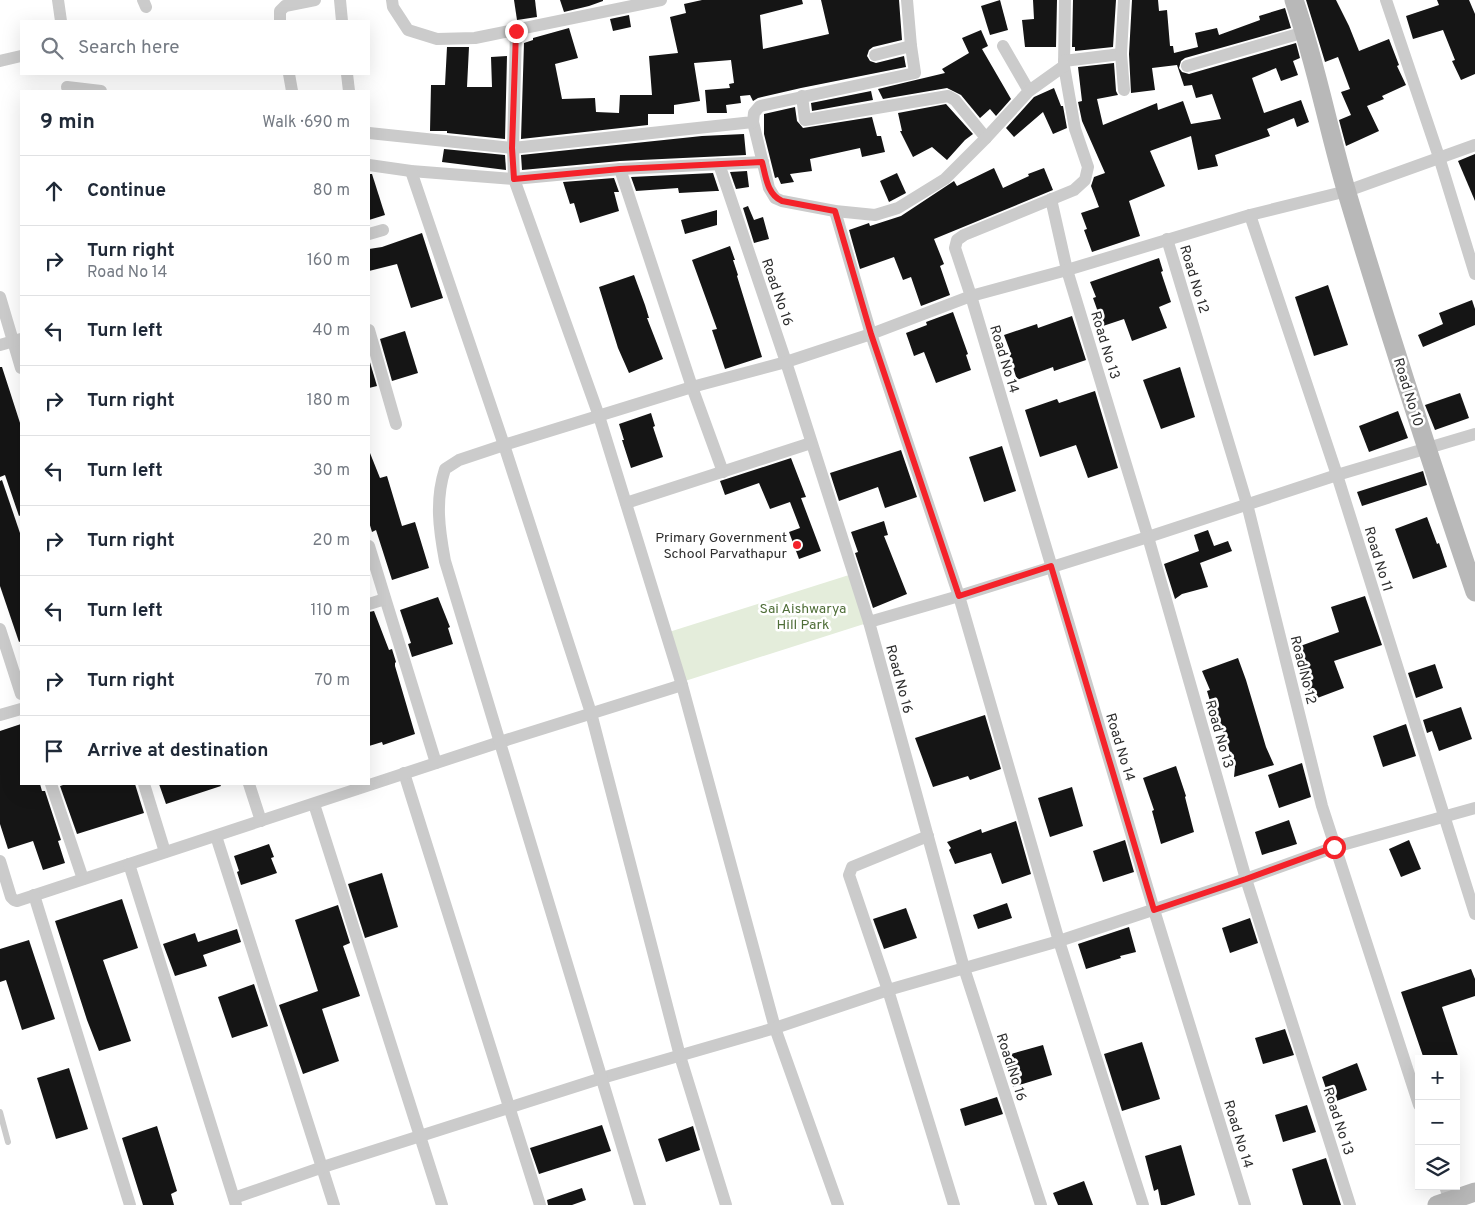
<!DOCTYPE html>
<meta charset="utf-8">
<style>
:root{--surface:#fff;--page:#f2f2f3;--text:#1f2937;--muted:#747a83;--line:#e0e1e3}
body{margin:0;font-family:Overpass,sans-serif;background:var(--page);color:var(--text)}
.controls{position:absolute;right:15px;bottom:15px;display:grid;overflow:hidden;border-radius:0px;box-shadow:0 5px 20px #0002}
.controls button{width:45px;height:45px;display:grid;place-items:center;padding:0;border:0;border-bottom:1px solid var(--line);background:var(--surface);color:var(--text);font:25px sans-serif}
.stop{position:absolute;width:15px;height:15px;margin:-11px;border:4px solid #f4222a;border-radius:50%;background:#fff}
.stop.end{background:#f4222a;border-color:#fff;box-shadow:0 1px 5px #0008}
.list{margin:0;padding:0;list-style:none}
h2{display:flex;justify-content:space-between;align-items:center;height:65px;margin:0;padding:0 20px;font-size:21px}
h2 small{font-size:16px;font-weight:400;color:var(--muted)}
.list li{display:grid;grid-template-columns:32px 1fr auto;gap:15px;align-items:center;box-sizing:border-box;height:70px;padding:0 20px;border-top:1px solid var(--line)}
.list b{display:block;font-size:19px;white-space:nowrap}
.list p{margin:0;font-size:16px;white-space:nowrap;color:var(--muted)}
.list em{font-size:16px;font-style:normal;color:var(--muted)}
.icon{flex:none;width:28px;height:28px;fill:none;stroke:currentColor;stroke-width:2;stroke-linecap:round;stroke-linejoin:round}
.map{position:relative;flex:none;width:1475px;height:1205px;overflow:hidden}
.search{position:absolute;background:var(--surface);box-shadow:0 5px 20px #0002;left:20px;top:20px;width:350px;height:55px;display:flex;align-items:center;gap:12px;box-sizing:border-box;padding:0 18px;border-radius:0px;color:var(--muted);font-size:19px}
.panel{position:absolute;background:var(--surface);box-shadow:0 5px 20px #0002;left:20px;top:90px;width:350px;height:695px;border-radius:0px}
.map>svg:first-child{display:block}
</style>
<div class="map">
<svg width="1475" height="1205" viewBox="0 0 1475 1205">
<rect width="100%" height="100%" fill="#fff"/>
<polygon fill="#e4eddb" points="849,575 864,624 685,681 669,632"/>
<g fill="#151515">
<polygon points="514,0 535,0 537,17 517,20"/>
<polygon points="560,0 603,0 603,1 589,6 564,12"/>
<polygon points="702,0 802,0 803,4 760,15 763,49 829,34 821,0 899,0 902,40 873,47 869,50 867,56 870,61 876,63 904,56 906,67 801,88 758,98 753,101 750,95 740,96 741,103 726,105 727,113 707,113 705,90 730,88 729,84 734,83 731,60 694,63 700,101 674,105 674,114 648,114 648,125 521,139 524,43 533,40 533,38 569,28 578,58 555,64 562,99 595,98 596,112 619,113 620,95 652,95 649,56 678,53 670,17 686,13 684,4"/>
<polygon points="1000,0 1008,30 990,35 981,6"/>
<polygon points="1033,0 1057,0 1056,47 1025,47 1022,20 1034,19"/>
<polygon points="1073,0 1116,0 1113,47 1075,51 1075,47 1072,47"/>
<polygon points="1132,0 1158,0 1159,11 1167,10 1170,46 1173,46 1174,53 1198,47 1195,33 1217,28 1219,35 1260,20 1259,16 1285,8 1291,28 1185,58 1181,61 1179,68 1182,72 1189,74 1296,43 1300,58 1293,61 1298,75 1281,81 1276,68 1252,78 1264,113 1301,100 1309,122 1297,127 1294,118 1267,129 1270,136 1215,155 1218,166 1198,170 1191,136 1150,151 1165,186 1129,201 1140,236 1092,252 1084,230 1087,229 1081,213 1099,207 1091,186 1094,177 1105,173 1082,121 1078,102 1082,101 1078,67 1114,63 1116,91 1118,95 1097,99 1103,125 1157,103 1158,110 1183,101 1191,124 1221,119 1212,94 1196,98 1192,85 1184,86 1177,65 1152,68 1155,90 1131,93 1129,54"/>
<polygon points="1306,0 1336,0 1349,26 1359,51 1389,39 1399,65 1397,66 1406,85 1382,96 1384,99 1367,106 1379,131 1346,146 1339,120 1351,115 1341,92 1350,89 1338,57 1325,62"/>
<polygon points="1437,0 1469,0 1475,14 1475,74 1461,80 1452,61 1455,60 1443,30 1413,39 1406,16 1439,5"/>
<polygon points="629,15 631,27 613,31 610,19"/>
<polygon points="981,30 988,46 982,49 1011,99 996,116 990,109 980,118 961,95 947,88 883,99 878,89 945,73 942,69 969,53 962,38"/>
<polygon points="447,47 469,47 467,87 492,87 491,57 507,56 505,139 447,133 447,131 430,131 431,85 445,85"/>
<polygon points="1054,88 1061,106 1063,106 1067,128 1053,134 1043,112 1014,137 1006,128 1034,97"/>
<polygon points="871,91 873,100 812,111 811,103"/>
<polygon points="946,104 973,134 965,140 947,160 932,147 913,157 900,131 902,131 898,113"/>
<polygon points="795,107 797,121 803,128 872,117 877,136 881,136 885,152 862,157 860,148 810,159 812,171 790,174 794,182 781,184 778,177 775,178 764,134 764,114"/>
<polygon points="744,134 746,155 620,161 522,170 521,155 702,136"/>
<polygon points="444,149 505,155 506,170 442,162"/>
<polygon points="1475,154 1475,201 1458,161"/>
<polygon points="994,168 1003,188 1029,176 1028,174 1044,168 1053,190 934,239 944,264 940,266 950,295 921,306 911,277 903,280 894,257 860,269 849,230 869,223 870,226 901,216 954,181 957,186"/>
<polygon points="747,171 749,187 736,189 730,172"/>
<polygon points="713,173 719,191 716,191 679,193 678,188 636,191 631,177"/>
<polygon points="897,173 906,193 889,202 880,181"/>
<polygon points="369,174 372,174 385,215 369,220"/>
<polygon points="614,178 619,192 614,192 619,211 580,223 574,203 570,204 563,182"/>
<polygon points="748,206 754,220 763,217 769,239 754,243 743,208"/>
<polygon points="717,210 717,225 685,234 681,220"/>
<polygon points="422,233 443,298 411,308 397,264 369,271 369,249 382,247"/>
<polygon points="730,246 735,260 733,260 738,275 737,276 762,357 725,369 712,330 717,329 692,260"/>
<polygon points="1159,258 1163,271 1161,272 1171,302 1159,307 1167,328 1132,341 1124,319 1103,326 1093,298 1096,297 1090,282"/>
<polygon points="634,275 645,305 649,318 647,318 663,359 629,373 618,348 599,287"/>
<polygon points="1328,285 1348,345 1314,356 1295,297"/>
<polygon points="1472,300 1475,309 1475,325 1423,347 1418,335 1443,324 1439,313"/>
<polygon points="953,312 968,354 966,355 971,370 936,383 924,352 914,356 906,333 927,325 926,322"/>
<polygon points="1072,316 1086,360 1054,371 1053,367 1017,380 1008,351 1010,351 1004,335 1037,324 1038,328"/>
<polygon points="405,331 418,373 392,381 380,339"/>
<polygon points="369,359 377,386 369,388"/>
<polygon points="0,367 2,367 21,426 21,515 19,516 5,475 0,477"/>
<polygon points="1180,367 1195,417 1161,429 1143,380"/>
<polygon points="1095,391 1118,468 1088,478 1076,445 1040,457 1025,410 1057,399 1059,403"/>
<polygon points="1460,393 1469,418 1435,430 1425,405"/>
<polygon points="1398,411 1408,438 1369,452 1359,426"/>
<polygon points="651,413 655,426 653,427 663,457 631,468 622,440 624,440 619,424"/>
<polygon points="1002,446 1016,491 984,502 969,457"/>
<polygon points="901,450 917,497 885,508 878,487 839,501 830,473"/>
<polygon points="369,453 370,453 380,478 387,476 402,526 415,522 429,568 392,580 376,530 372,532 369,522"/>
<polygon points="791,458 806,497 801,498 821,551 799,559 789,532 800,528 790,502 770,509 759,483 725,495 720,481"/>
<polygon points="1423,471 1427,485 1362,506 1357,492"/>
<polygon points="2,480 21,536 21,641 19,642 0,586 0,481"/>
<polygon points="1427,517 1437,544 1439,543 1447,567 1413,579 1395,529"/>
<polygon points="884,521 888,535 884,536 907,594 873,608 855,553 858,552 851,532"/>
<polygon points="1208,530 1214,546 1228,541 1232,551 1200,563 1208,587 1182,594 1175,599 1164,564 1199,551 1194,535"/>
<polygon points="1365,596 1382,645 1334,661 1344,688 1312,700 1292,649 1339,632 1331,607"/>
<polygon points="438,597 450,627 448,628 453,644 412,657 408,644 411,643 400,610"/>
<polygon points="374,611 389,650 392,649 396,662 395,663 395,666 415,734 383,745 382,742 369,746 369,612"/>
<polygon points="1238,658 1246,680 1266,747 1274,765 1234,777 1235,767 1227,743 1214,707 1212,708 1207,691 1210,690 1202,671"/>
<polygon points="1435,664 1443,688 1416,698 1408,673"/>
<polygon points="1461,707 1472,739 1439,751 1432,731 1427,733 1423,720"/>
<polygon points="985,715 1001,769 970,780 968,776 933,787 915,738"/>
<polygon points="21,724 21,784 40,784 42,791 45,791 61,840 58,841 65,863 43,870 33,841 8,849 0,824 0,731"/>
<polygon points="1406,724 1416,756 1383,767 1373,736"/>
<polygon points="1302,763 1311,797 1279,808 1268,775"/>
<polygon points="1176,766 1186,796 1185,797 1194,832 1161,844 1152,811 1154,810 1143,778"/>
<polygon points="66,784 135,784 144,813 77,834 60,786"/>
<polygon points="159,784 220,784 221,786 166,804"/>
<polygon points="1072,787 1083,826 1050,837 1038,798"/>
<polygon points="1289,820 1297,844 1262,855 1255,832"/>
<polygon points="1016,821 1031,874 1002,884 991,853 955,864 949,850 951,848 947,842 981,829 982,833"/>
<polygon points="1125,840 1134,872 1103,882 1093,851"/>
<polygon points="1409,840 1421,869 1401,877 1389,849"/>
<polygon points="269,844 274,857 271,858 277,873 241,885 237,872 239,871 234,856"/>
<polygon points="382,873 398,927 365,938 348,884"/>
<polygon points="122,899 138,948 103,960 131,1041 99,1051 87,1020 55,921"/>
<polygon points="1007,903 1012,918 978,929 973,915"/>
<polygon points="338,905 350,943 343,946 360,996 322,1009 339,1061 303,1074 279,1005 318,991 295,920"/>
<polygon points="906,908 917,938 884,949 873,919"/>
<polygon points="1250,918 1258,943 1230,953 1222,928"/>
<polygon points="1129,927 1136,952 1120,956 1121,958 1086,969 1078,944"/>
<polygon points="237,929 241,942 203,955 207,966 175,976 163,944 195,933 198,942"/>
<polygon points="29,940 55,1019 22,1030 6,980 0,982 0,949"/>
<polygon points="1471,969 1475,979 1475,996 1442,1007 1459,1059 1424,1059 1401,992"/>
<polygon points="254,984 268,1026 232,1038 218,997"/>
<polygon points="1285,1029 1294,1055 1263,1064 1255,1038"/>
<polygon points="1142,1042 1160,1099 1122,1111 1104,1054"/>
<polygon points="1043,1045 1052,1075 1013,1087 1004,1056"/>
<polygon points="1357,1063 1367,1090 1331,1103 1322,1077"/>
<polygon points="69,1068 88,1129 56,1139 37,1078"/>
<polygon points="997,1097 1003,1114 965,1126 960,1109"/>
<polygon points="1307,1105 1316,1132 1283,1142 1275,1115"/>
<polygon points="602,1125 611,1151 539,1174 530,1148"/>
<polygon points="157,1126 177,1191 171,1194 174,1205 143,1205 122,1138"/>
<polygon points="693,1126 700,1150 666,1162 658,1139"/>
<polygon points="1181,1145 1195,1195 1166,1205 1161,1205 1158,1189 1154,1191 1145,1156"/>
<polygon points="1326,1158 1341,1205 1303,1205 1292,1169"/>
<polygon points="1084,1181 1093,1205 1058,1205 1053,1193"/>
<polygon points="582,1188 586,1200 572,1205 548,1205 547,1200"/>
</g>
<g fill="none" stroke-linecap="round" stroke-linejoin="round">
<polyline stroke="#cbcbcb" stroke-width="6" points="0,1112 8,1142"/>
<g stroke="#cbcbcb" stroke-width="12">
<polyline points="58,0 61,21"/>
<polyline points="143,0 146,7"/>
<polyline points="340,0 342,21"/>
<polyline points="392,0 393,7 408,30 437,39 475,38 661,0"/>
<polyline points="1065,0 1064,66 1075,129 1088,167 1085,180 1074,190 964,235 957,240 955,248 971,296 1154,910 1245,1205"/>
<polyline points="1386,0 1439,157 1475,274"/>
<polyline points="280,21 280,11 285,6 315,0"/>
<polyline points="516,31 513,148 514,179 599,416 682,685 775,1028 838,1205"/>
<polyline points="1003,46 1029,91"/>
<polyline points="875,55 911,46"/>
<polyline points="0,61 21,56"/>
<polyline points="1064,61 1121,54"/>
<polyline points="1187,66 1305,32"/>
<polyline points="289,74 292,91"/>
<polyline points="347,74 349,91"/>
<polyline points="67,87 101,91"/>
<polyline points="1124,90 1121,54 1124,0"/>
<polyline points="802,96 805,120 948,96 955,100 986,138"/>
<polyline points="753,122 769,188 775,198 782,201 835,211 875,215 898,208 945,179 986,138 1029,91 1064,66"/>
<polyline points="369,133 513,148 753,122 754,113 760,106 915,73 911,46 907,0"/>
<polyline points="719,164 786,362 869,622 964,968 1041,1205"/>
<polyline points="369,165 411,171 514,179 620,169 763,162"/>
<polyline points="620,169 692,387 723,472"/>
<polyline points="411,171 504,445 591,713 680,1056 726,1205"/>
<polyline points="1051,199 1067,270 1148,537 1246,879 1350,1205"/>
<polyline points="835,211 871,334 959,596 1059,941 1143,1205"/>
<polyline points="1250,215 1337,475 1475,914"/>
<polyline points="369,234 383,230"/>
<polyline points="1167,239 1247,504 1322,806 1419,1105"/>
<polyline points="0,297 21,368"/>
<polyline points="369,330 396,424"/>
<polyline points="0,345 21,339"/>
<polyline points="626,503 811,443"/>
<polyline points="369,546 436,763"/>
<polyline points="369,604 385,599"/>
<polyline points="869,622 959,596 1148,537 1337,475 1475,434"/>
<polyline points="0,629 21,694"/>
<polyline points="0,715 21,709"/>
<polyline points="404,773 540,1205"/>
<polyline points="51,784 83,879"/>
<polyline points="144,784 165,852"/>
<polyline points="249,784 261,821"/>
<polyline points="314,804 442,1205"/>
<polyline points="216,836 334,1205"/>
<polyline points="928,836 852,867 849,875 888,990 954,1205"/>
<polyline points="0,861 11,897 14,900 17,901 500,742 682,685"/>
<polyline points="129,864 236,1205"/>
<polyline points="34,895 130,1205"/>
<polyline points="1445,1186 1450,1201"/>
<polyline points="234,1198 323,1167 602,1078 775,1028 888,990 1059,941 1246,879 1335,847 1475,808"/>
<path d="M640,1205L445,561C439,529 435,500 445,469L459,460L504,445L692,387L786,362L871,334L971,296L1067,270L1250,215L1347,191L1475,145"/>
</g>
<g stroke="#b8b8b8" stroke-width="19">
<path d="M1294,0C1316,63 1328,129 1347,193C1387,327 1430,460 1475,592"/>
<polyline points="1437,1205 1475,1192"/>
</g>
</g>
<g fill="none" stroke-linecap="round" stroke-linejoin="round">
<path stroke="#f4222a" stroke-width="6" d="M516,31L512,148L514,179L620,169L762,162C766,177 767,194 782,201L835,211L871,334L959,596L1051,566L1154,910L1246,879L1334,847"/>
</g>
<circle fill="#f4222a" stroke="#fff" stroke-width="2" cx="797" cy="545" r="5"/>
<g text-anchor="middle" stroke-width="5" stroke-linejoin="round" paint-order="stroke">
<g font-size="14" fill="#2e2e2e" stroke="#fff">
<text transform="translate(1195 279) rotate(73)" y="5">Road No 12</text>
<text transform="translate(778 292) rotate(71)" y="5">Road No 16</text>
<text transform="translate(1106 345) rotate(73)" y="5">Road No 13</text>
<text transform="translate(1005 359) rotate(73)" y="5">Road No 14</text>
<text transform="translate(1409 392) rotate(73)" y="5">Road No 10</text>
<text transform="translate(1379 559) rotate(73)" y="5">Road No 11</text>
<text transform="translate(1304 670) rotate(76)" y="5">Road No 12</text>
<text transform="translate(900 679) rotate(75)" y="5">Road No 16</text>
<text transform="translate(1220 734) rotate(74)" y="5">Road No 13</text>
<text transform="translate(1121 747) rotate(73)" y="5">Road No 14</text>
<text transform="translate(1012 1067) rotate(72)" y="5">Road No 16</text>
<text transform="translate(1339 1121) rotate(72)" y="5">Road No 13</text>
<text transform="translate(1239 1134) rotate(73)" y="5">Road No 14</text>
</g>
<g font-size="14" fill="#2e2e2e" stroke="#fff" text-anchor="end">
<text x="787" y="542">Primary Government<tspan x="787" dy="16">School Parvathapur</tspan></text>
</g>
<g font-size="14" fill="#4f6e38" stroke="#fff">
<text x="803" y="613">Sai Aishwarya<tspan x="803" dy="16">Hill Park</tspan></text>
</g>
</g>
</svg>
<div class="controls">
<button>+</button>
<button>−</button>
<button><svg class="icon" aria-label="layers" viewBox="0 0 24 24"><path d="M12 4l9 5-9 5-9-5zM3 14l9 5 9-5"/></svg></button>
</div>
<div class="stop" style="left:1334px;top:847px"></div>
<div class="stop end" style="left:516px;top:31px"></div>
<div class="search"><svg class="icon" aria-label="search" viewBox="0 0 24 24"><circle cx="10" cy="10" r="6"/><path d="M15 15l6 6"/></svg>Search here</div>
<section class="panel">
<h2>9 min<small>Walk · 690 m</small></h2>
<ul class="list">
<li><svg class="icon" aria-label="ahead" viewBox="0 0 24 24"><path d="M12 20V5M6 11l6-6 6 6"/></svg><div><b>Continue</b></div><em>80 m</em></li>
<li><svg class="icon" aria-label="right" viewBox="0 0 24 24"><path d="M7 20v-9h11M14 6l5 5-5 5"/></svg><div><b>Turn right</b><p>Road No 14</p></div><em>160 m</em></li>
<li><svg class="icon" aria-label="left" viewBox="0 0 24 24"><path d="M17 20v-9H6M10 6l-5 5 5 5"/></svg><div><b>Turn left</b></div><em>40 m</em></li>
<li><svg class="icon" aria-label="right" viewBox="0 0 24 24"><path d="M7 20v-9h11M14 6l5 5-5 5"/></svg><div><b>Turn right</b></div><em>180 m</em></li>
<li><svg class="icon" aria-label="left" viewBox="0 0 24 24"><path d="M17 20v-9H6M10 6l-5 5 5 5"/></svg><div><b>Turn left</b></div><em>30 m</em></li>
<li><svg class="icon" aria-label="right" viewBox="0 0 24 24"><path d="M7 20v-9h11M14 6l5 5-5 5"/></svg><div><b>Turn right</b></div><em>20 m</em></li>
<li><svg class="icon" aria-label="left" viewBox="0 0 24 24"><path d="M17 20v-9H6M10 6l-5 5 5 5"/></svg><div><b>Turn left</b></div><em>110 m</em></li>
<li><svg class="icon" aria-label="right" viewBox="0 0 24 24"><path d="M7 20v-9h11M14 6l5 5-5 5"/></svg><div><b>Turn right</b></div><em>70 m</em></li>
<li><svg class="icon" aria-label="arrive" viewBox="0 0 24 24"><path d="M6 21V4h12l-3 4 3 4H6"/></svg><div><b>Arrive at destination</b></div></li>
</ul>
</section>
</div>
